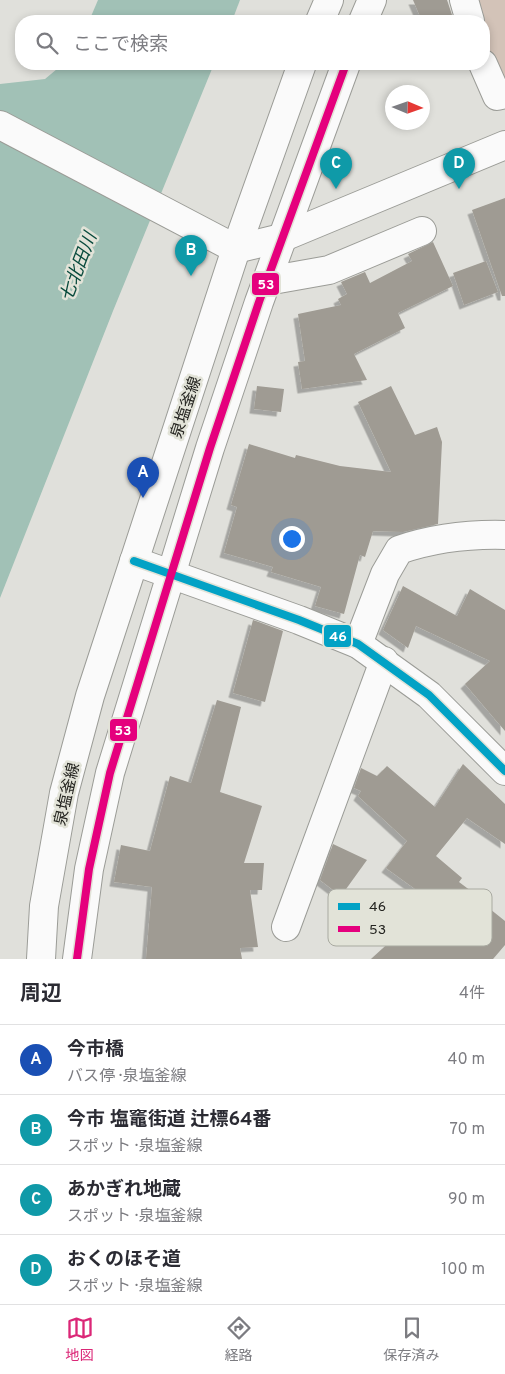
<!DOCTYPE html>
<html lang="ja">
<meta charset="utf-8">
<style>
:root{--surface:#fff;--page:#f7f7f7;--text:#2b2b33;--muted:#7c7c81;--line:#e1e1e2;--accent:#db2777}
body{margin:0;font-family:Overpass,"Noto Sans JP",sans-serif;background:var(--page);color:var(--text)}
.compass{position:absolute;left:385px;top:85px;width:45px;height:45px;border-radius:50%;background:var(--surface);box-shadow:0 2px 8px #0003;rotate:92deg}
.you{position:absolute;left:291px;top:538px;width:18px;height:18px;margin:-12px;border:4px solid #fff;border-radius:50%;background:#1a73e8;box-shadow:0 0 0 8px #1a73e833}
.badge{display:grid;place-items:center;width:32px;height:32px;border-radius:50%;background:var(--accent);color:#fff;font-size:16px;font-weight:700}
.pin{position:absolute;translate:-50% -41px;filter:drop-shadow(0 1px 2px #0008)}
.pin::after{content:'';position:absolute;top:26px;width:18px;height:15px;background:inherit;clip-path:polygon(0 0,100% 0,50% 100%)}
.list{margin:0;padding:0;list-style:none}
h2{display:flex;justify-content:space-between;align-items:center;height:65px;margin:0;padding:0 20px;font-size:21px}
h2 small{font-size:16px;font-weight:400;color:var(--muted)}
.list li{display:grid;grid-template-columns:32px 1fr auto;gap:15px;align-items:center;box-sizing:border-box;height:70px;padding:0 20px;border-top:1px solid var(--line)}
.list b{display:block;font-size:19px;white-space:nowrap}
.list p{margin:0;font-size:16px;white-space:nowrap;color:var(--muted)}
.list em{font-size:16px;font-style:normal;color:var(--muted)}
.icon{flex:none;width:28px;height:28px;fill:none;stroke:currentColor;stroke-width:2;stroke-linecap:round;stroke-linejoin:round}
.map{position:relative;flex:none;width:505px;height:959px;overflow:hidden}
.search{position:absolute;background:var(--surface);box-shadow:0 2px 8px #0003;left:15px;right:15px;top:15px;height:55px;display:flex;align-items:center;gap:12px;box-sizing:border-box;padding:0 18px;border-radius:20px;color:var(--muted);font-size:19px}
.sheet{height:345px;background:var(--surface)}
nav{display:flex;justify-content:space-around;align-items:center;box-sizing:border-box;height:70px;border-top:1px solid var(--line);background:var(--surface);font-size:14px;color:var(--muted)}
nav a{display:grid;justify-items:center;gap:2px}
nav .on{color:var(--accent)}
.map>svg:first-child{display:block}
</style>
<div class="map">
<svg width="505" height="959" viewBox="0 0 505 959">
<defs>
<filter id="shadow"><feDropShadow dx="-4.5" dy="4.5" stdDeviation="0" flood-color="#0004"/></filter>
</defs>
<rect width="100%" height="100%" fill="#e0e0db"/>
<polygon fill="#d3c3b8" points="456,0 505,0 505,77 480,81 484,64 484,21 463,21"/>
<g fill="#a1c1b6">
<polygon points="98,0 240,0 232,21 89,21"/>
<polygon points="63,64 214,64 113,311 0,598 0,84 45,79"/>
</g>
<g fill="#9f9b93" filter="url(#shadow)">
<polygon points="413,0 447,0 454,21 422,21"/>
<polygon points="505,198 505,296 502,296 472,210"/>
<polygon points="433,242 453,286 398,313 405,328 354,354 367,380 302,389 298,362 305,361 298,314 341,305 338,299 347,294 341,282 365,272 370,283 412,261 408,254"/>
<polygon points="486,261 498,292 464,305 453,273"/>
<polygon points="257,386 284,389 281,412 254,409"/>
<polygon points="391,386 415,435 437,427 442,442 438,524 403,532 373,531 365,557 360,555 344,614 315,606 321,587 271,572 273,567 224,553 237,507 231,505 249,444 295,458 296,455 340,466 391,472 358,402"/>
<polygon points="403,586 457,616 470,589 505,610 505,731 465,684 490,661 416,626 408,648 383,630"/>
<polygon points="253,620 283,631 265,702 233,693"/>
<polygon points="217,700 241,707 220,792 262,806 244,863 264,863 262,890 250,890 258,947 240,948 242,959 146,959 152,887 114,882 121,845 150,851 170,776 191,783"/>
<polygon points="463,764 505,804 505,844 467,818 436,856 462,878 459,882 487,903 485,905 505,921 505,945 493,959 371,959 393,939 390,936 422,894 386,868 407,841 358,796 361,791 354,788 361,768 377,776 387,766 435,807"/>
<polygon points="333,844 367,860 341,896 320,880"/>
</g>
<g fill="none" stroke-linecap="round" stroke-linejoin="round">
<g stroke="#9b9c97" stroke-width="30">
<g id="minor">
<polyline points="464,0 470,21"/>
<polyline points="483,64 497,96 505,94"/>
<polyline points="281,238 505,145"/>
<polyline points="267,281 329,270 422,231"/>
<polyline points="134,561 299,620 358,644 429,695 505,771"/>
<path d="M358,644L385,574L399,550C434,538 468,534 505,535"/>
<polyline points="286,927 384,661"/>
</g>
</g>
<g stroke="#9b9c97" stroke-width="30">
<g id="major">
<polyline points="320,21 329,0"/>
<polyline points="363,21 372,0"/>
<polyline points="0,125 236,249 281,238"/>
<polyline points="41,959 44,906 64,793 90,696 236,249 302,64"/>
<polyline points="77,959 89,869 110,773 210,448 259,302 346,64"/>
</g>
</g>
<use href="#minor" stroke="#fafafa" stroke-width="28"/>
<use href="#major" stroke="#fafafa" stroke-width="28"/>
<g stroke="#e2e3d8" stroke-width="11">
<polyline id="bus-1" points="134,561 299,620 358,644 429,695 505,771"/>
</g>
<g stroke="#e2e3d8" stroke-width="11">
<polyline id="bus-2" points="77,959 89,869 110,773 210,448 259,302 346,64"/>
</g>
<use href="#bus-1" stroke="#02a2c5" stroke-width="8"/>
<use href="#bus-2" stroke="#e5007d" stroke-width="8"/>
</g>
<g text-anchor="middle" stroke-width="5" stroke-linejoin="round" paint-order="stroke">
<g font-size="16" fill="#242420" stroke="#e2e3d8">
<text transform="translate(185 407) rotate(-72)" y="6">泉塩釜線</text>
<text transform="translate(66 794) rotate(-77)" y="6">泉塩釜線</text>
</g>
<g font-size="18" font-style="italic" fill="#094b3d" stroke="#e2e3d8">
<text transform="translate(78 267) rotate(-69)" y="6">七北田川</text>
</g>
</g>
<rect x="328" y="889" width="164" height="57" rx="8" fill="#e2e3d8" stroke="#a9aaa1" stroke-width="1"/>
<rect x="338" y="903" width="22" height="7" fill="#02a2c5"/>
<rect x="338" y="926" width="22" height="6" fill="#e5007d"/>
<g font-size="14" fill="#242420">
<text x="369" y="911">46</text>
<text x="369" y="934">53</text>
</g>
<g stroke="#e2e3d8" stroke-width="2">
<rect x="251" y="272" width="29" height="24" rx="5" fill="#e5007d"/>
<rect x="323" y="624" width="29" height="24" rx="5" fill="#02a2c5"/>
<rect x="109" y="718" width="29" height="24" rx="5" fill="#e5007d"/>
</g>
<g font-size="14" text-anchor="middle" font-weight="bold" fill="#fff">
<text x="266" y="289">53</text>
<text x="338" y="641">46</text>
<text x="123" y="735">53</text>
</g>
</svg>
<svg class="compass" viewBox="-18 -18 36 36"><path d="M0-13l5 13h-10z" fill="#e53935"/><path d="M0 13l5-13h-10z" fill="#7c7c81"/></svg>
<div class="you"></div>
<div class="pin badge" style="left:143px;top:498px;background:#1a4fb4">A</div>
<div class="pin badge" style="left:191px;top:276px;background:#0f9aa8">B</div>
<div class="pin badge" style="left:336px;top:189px;background:#0f9aa8">C</div>
<div class="pin badge" style="left:459px;top:189px;background:#0f9aa8">D</div>
<div class="search"><svg class="icon" aria-label="search" viewBox="0 0 24 24"><circle cx="10" cy="10" r="6"/><path d="M15 15l6 6"/></svg>ここで検索</div>
</div>
<section class="sheet">
<h2>周辺<small>4件</small></h2>
<ul class="list">
<li><span class="badge" style="background:#1a4fb4">A</span><div><b>今市橋</b><p>バス停 · 泉塩釜線</p></div><em>40 m</em></li>
<li><span class="badge" style="background:#0f9aa8">B</span><div><b>今市 塩竈街道 辻標64番</b><p>スポット · 泉塩釜線</p></div><em>70 m</em></li>
<li><span class="badge" style="background:#0f9aa8">C</span><div><b>あかぎれ地蔵</b><p>スポット · 泉塩釜線</p></div><em>90 m</em></li>
<li><span class="badge" style="background:#0f9aa8">D</span><div><b>おくのほそ道</b><p>スポット · 泉塩釜線</p></div><em>100 m</em></li>
</ul>
</section>
<nav>
<a class="on"><svg class="icon" aria-label="map" viewBox="0 0 24 24"><path d="M3 6l6-2 6 2 6-2v14l-6 2-6-2-6 2zM9 4v14M15 6v14"/></svg>地図</a>
<a><svg class="icon" aria-label="directions" viewBox="0 0 24 24"><path d="M12 3l9 9-9 9-9-9zM9 14v-3h6M13 9l2 2-2 2"/></svg>経路</a>
<a><svg class="icon" aria-label="saved" viewBox="0 0 24 24"><path d="M7 4h10v16l-5-4-5 4z"/></svg>保存済み</a>
</nav>
